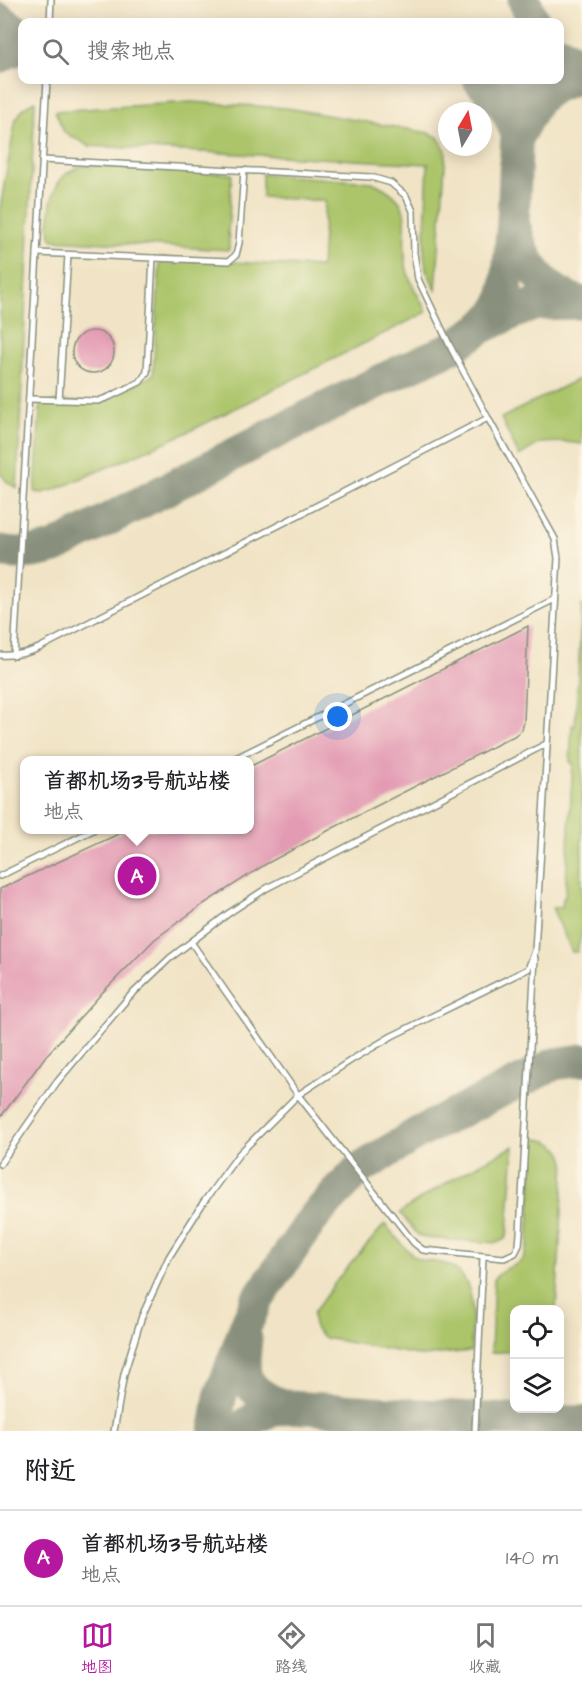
<!DOCTYPE html>
<html lang="zh">
<meta charset="utf-8">
<style>
:root{--surface:#fff;--page:#f6f6f6;--text:#202124;--muted:#757577;--line:#e0e0e0;--accent:#b5179e}
body{margin:0;font-family:"Architects Daughter","LXGW WenKai TC",sans-serif;background:var(--page);color:var(--text)}
.controls{position:absolute;right:18px;bottom:18px;display:grid;overflow:hidden;border-radius:12px;box-shadow:0 3px 15px #0003}
.controls button{width:54px;height:54px;display:grid;place-items:center;padding:0;border:0;border-bottom:2px solid var(--line);background:var(--surface);color:var(--text);font:30px sans-serif}
.compass{position:absolute;left:438px;top:102px;width:54px;height:54px;border-radius:50%;background:var(--surface);box-shadow:0 3px 15px #0003;rotate:10deg}
.you{position:absolute;left:338px;top:717px;width:21px;height:21px;margin:-15px;border:4px solid #fff;border-radius:50%;background:#1a73e8;box-shadow:0 0 0 9px #1a73e833}
.badge{display:grid;place-items:center;width:39px;height:39px;border-radius:50%;background:var(--accent);color:#fff;font-size:20px;font-weight:700}
.pin{position:absolute;translate:-50% -50%;border:3px solid #fff;box-shadow:0 2px 6px #0006}
.popup{position:absolute;left:20px;top:756px;width:234px;height:78px;box-sizing:border-box;display:grid;place-content:center;border-radius:12px;background:var(--surface);filter:drop-shadow(0 2px 4px #0005);font-size:20px;white-space:nowrap;color:var(--muted)}
.popup b{font-size:22px;color:var(--text)}
.popup::after{content:'';position:absolute;left:50%;top:100%;margin-left:-12px;border:12px solid transparent;border-top-color:var(--surface)}
.list{margin:0;padding:0;list-style:none}
h2{display:flex;justify-content:space-between;align-items:center;height:78px;margin:0;padding:0 24px;font-size:26px}
h2 small{font-size:20px;font-weight:400;color:var(--muted)}
.list li{display:grid;grid-template-columns:39px 1fr auto;gap:18px;align-items:center;box-sizing:border-box;height:96px;padding:0 24px;border-top:2px solid var(--line)}
.list b{display:block;font-size:22px;white-space:nowrap}
.list p{margin:0;font-size:20px;white-space:nowrap;color:var(--muted)}
.list em{font-size:20px;font-style:normal;color:var(--muted)}
.icon{flex:none;width:33px;height:33px;fill:none;stroke:currentColor;stroke-width:2;stroke-linecap:round;stroke-linejoin:round}
.map{position:relative;flex:none;width:582px;height:1431px;overflow:hidden}
.search{position:absolute;background:var(--surface);box-shadow:0 3px 15px #0003;left:18px;right:18px;top:18px;height:66px;display:flex;align-items:center;gap:15px;box-sizing:border-box;padding:0 21px;border-radius:12px;color:var(--muted);font-size:22px}
.sheet{height:174px;background:var(--surface)}
nav{display:flex;justify-content:space-around;align-items:center;box-sizing:border-box;height:84px;border-top:2px solid var(--line);background:var(--surface);font-size:16px;color:var(--muted)}
nav a{display:grid;justify-items:center;gap:3px}
nav .on{color:var(--accent)}
.map>svg:first-child{display:block}
</style>
<div class="map">
<svg width="582" height="1431" viewBox="0 0 582 1431">
<rect width="100%" height="100%" fill="#fcf5e5"/>
<filter id="ink" filterUnits="userSpaceOnUse"><feTurbulence type="fractalNoise" baseFrequency=".0167" numOctaves="2"/><feDisplacementMap in="SourceGraphic" scale="12" xChannelSelector="R" yChannelSelector="G"/><feConvolveMatrix kernelMatrix="1 2 1 2 8 2 1 2 1" color-interpolation-filters="sRGB"/></filter>
<filter id="wash" filterUnits="userSpaceOnUse"><feTurbulence type="fractalNoise" baseFrequency=".008" numOctaves="4" result="noise"/><feDisplacementMap in="SourceGraphic" scale="24" xChannelSelector="R" yChannelSelector="G"/><feGaussianBlur stdDeviation="1.35" result="paint"/><feColorMatrix in="noise" values="0 0 0 0 0 0 0 0 0 0 0 0 0 0 0 0 0 1.4 0 .05"/><feComposite in="paint" operator="in"/></filter>
<g filter="url(#wash)">
<rect width="100%" height="100%" fill="#f1e4c6"/>
<g fill="#acc56a" stroke="#66814f" stroke-width="1.5">
<path d="M35,101L17,488L8,483L0,473V208L16,118H18C20,109 28,104 35,101Z"/>
<polygon points="191,102 287,108 429,133 438,137 446,151 436,290 426,269 424,254 428,164 89,146 64,132 55,111"/>
<path d="M99,165L232,174L228,232L229,238V250L53,240C48,233 49,226 50,217C50,197 57,173 80,167C86,165 93,166 99,165Z"/>
<path d="M262,174L372,182C421,204 399,224 406,265C409,282 419,297 427,312L184,434L57,489L42,493L35,492L40,410L41,405L44,402H101L153,375L160,258L321,267L325,201L262,197Z"/>
<polygon points="582,377 582,444 564,442 540,443 519,456 501,418"/>
<polygon points="582,604 582,932 577,952 572,952 552,908 562,907 563,898 565,898 573,763 570,762 572,725 575,726"/>
<path d="M534,1139C549,1139 562,1146 565,1162L556,1309L514,1310V1351L491,1353L494,1279C509,1260 523,1272 528,1245Z"/>
<path d="M514,1146L508,1231L505,1239L497,1243L424,1238L418,1235L400,1213C436,1187 475,1166 514,1146Z"/>
<path d="M385,1224C391,1231 411,1256 417,1258C426,1262 436,1261 445,1264C481,1277 471,1321 471,1351L423,1356L325,1338C315,1331 312,1325 313,1313L341,1275Z"/>
</g>
<g fill="none" stroke-linecap="round" stroke-linejoin="round">
<g stroke="#88907d" stroke-width="33">
<polyline points="524,0 534,22"/>
<polyline points="0,19 22,35"/>
<polyline points="560,52 582,66"/>
<polyline points="0,57 6,53 22,47"/>
<path d="M479,80C500,99 509,109 517,137L537,100L554,87L582,76"/>
<path d="M515,228C525,265 544,291 582,303"/>
<polyline points="483,327 496,313 504,300 508,273 513,223 519,80"/>
<path d="M0,551C19,555 36,553 55,547L279,431L392,375L451,348L481,328L515,312L536,304L582,303"/>
<path d="M246,1339C245,1350 243,1363 245,1373C249,1392 273,1403 289,1407L491,1419L582,1422"/>
<polyline points="215,1431 220,1397 246,1325 256,1302 314,1217 357,1171 418,1133 543,1070 554,1064 582,1060"/>
<path d="M237,1431C255,1416 267,1411 289,1407"/>
</g>
</g>
<g id="blocks">
<g fill="#e39bb4">
<circle cx="93" cy="352" r="21"/>
<polygon points="528,626 524,722 522,730 514,736 335,827 266,864 202,905 155,939 101,994 45,1057 0,1118 0,889 127,830 249,830 249,767"/>
</g>
</g>
</g>
<g filter="url(#ink)">
<use href="#blocks" fill-opacity="0" stroke="#88907d" stroke-width="1.5"/>
<g fill="none" stroke-linecap="round" stroke-linejoin="round">
<g stroke="#88907d" stroke-width="8">
<g id="service">
<polyline points="50,22 51,0"/>
<polyline points="42,160 371,177 391,183 406,196 413,211 414,253 418,279 451,348 488,418"/>
<polyline points="153,258 229,261 236,255 239,243 244,170"/>
<polyline points="29,399 98,401 109,397 140,382 147,372 153,258 37,253"/>
<polyline points="59,400 68,255"/>
<path d="M0,655C15,656 26,654 39,648L488,418L555,539L558,558L535,951L528,969L392,1036L353,1059L298,1095L239,1154L203,1203L169,1257L142,1316L124,1374L114,1431"/>
<polyline points="14,656 47,80"/>
<polyline points="232,760 555,599"/>
<polyline points="0,876 93,830"/>
<polyline points="191,942 298,1095 414,1243 423,1250 504,1258 515,1253 519,1245 520,1233 535,958"/>
<polyline points="0,1164 57,1082 128,998 170,958 229,913 267,888 546,744"/>
<polyline points="475,1431 483,1257"/>
</g>
</g>
<use href="#service" stroke="#fff" stroke-width="5"/>
</g>
</g>
</svg>
<div class="controls">
<button><svg class="icon" aria-label="locate" viewBox="0 0 24 24"><circle cx="12" cy="12" r="6"/><path d="M12 2v4M12 18v4M2 12h4M18 12h4"/></svg></button>
<button><svg class="icon" aria-label="layers" viewBox="0 0 24 24"><path d="M12 4l9 5-9 5-9-5zM3 14l9 5 9-5"/></svg></button>
</div>
<svg class="compass" viewBox="-18 -18 36 36"><path d="M0-13l5 13h-10z" fill="#e53935"/><path d="M0 13l5-13h-10z" fill="#757577"/></svg>
<div class="you"></div>
<div class="pin badge" style="left:137px;top:876px">A</div>
<div class="popup"><b>首都机场3号航站楼</b>地点</div>
<div class="search"><svg class="icon" aria-label="search" viewBox="0 0 24 24"><circle cx="10" cy="10" r="6"/><path d="M15 15l6 6"/></svg>搜索地点</div>
</div>
<section class="sheet">
<h2>附近<small></small></h2>
<ul class="list">
<li><span class="badge">A</span><div><b>首都机场3号航站楼</b><p>地点</p></div><em>140 m</em></li>
</ul>
</section>
<nav>
<a class="on"><svg class="icon" aria-label="map" viewBox="0 0 24 24"><path d="M3 6l6-2 6 2 6-2v14l-6 2-6-2-6 2zM9 4v14M15 6v14"/></svg>地图</a>
<a><svg class="icon" aria-label="directions" viewBox="0 0 24 24"><path d="M12 3l9 9-9 9-9-9zM9 14v-3h6M13 9l2 2-2 2"/></svg>路线</a>
<a><svg class="icon" aria-label="saved" viewBox="0 0 24 24"><path d="M7 4h10v16l-5-4-5 4z"/></svg>收藏</a>
</nav>
